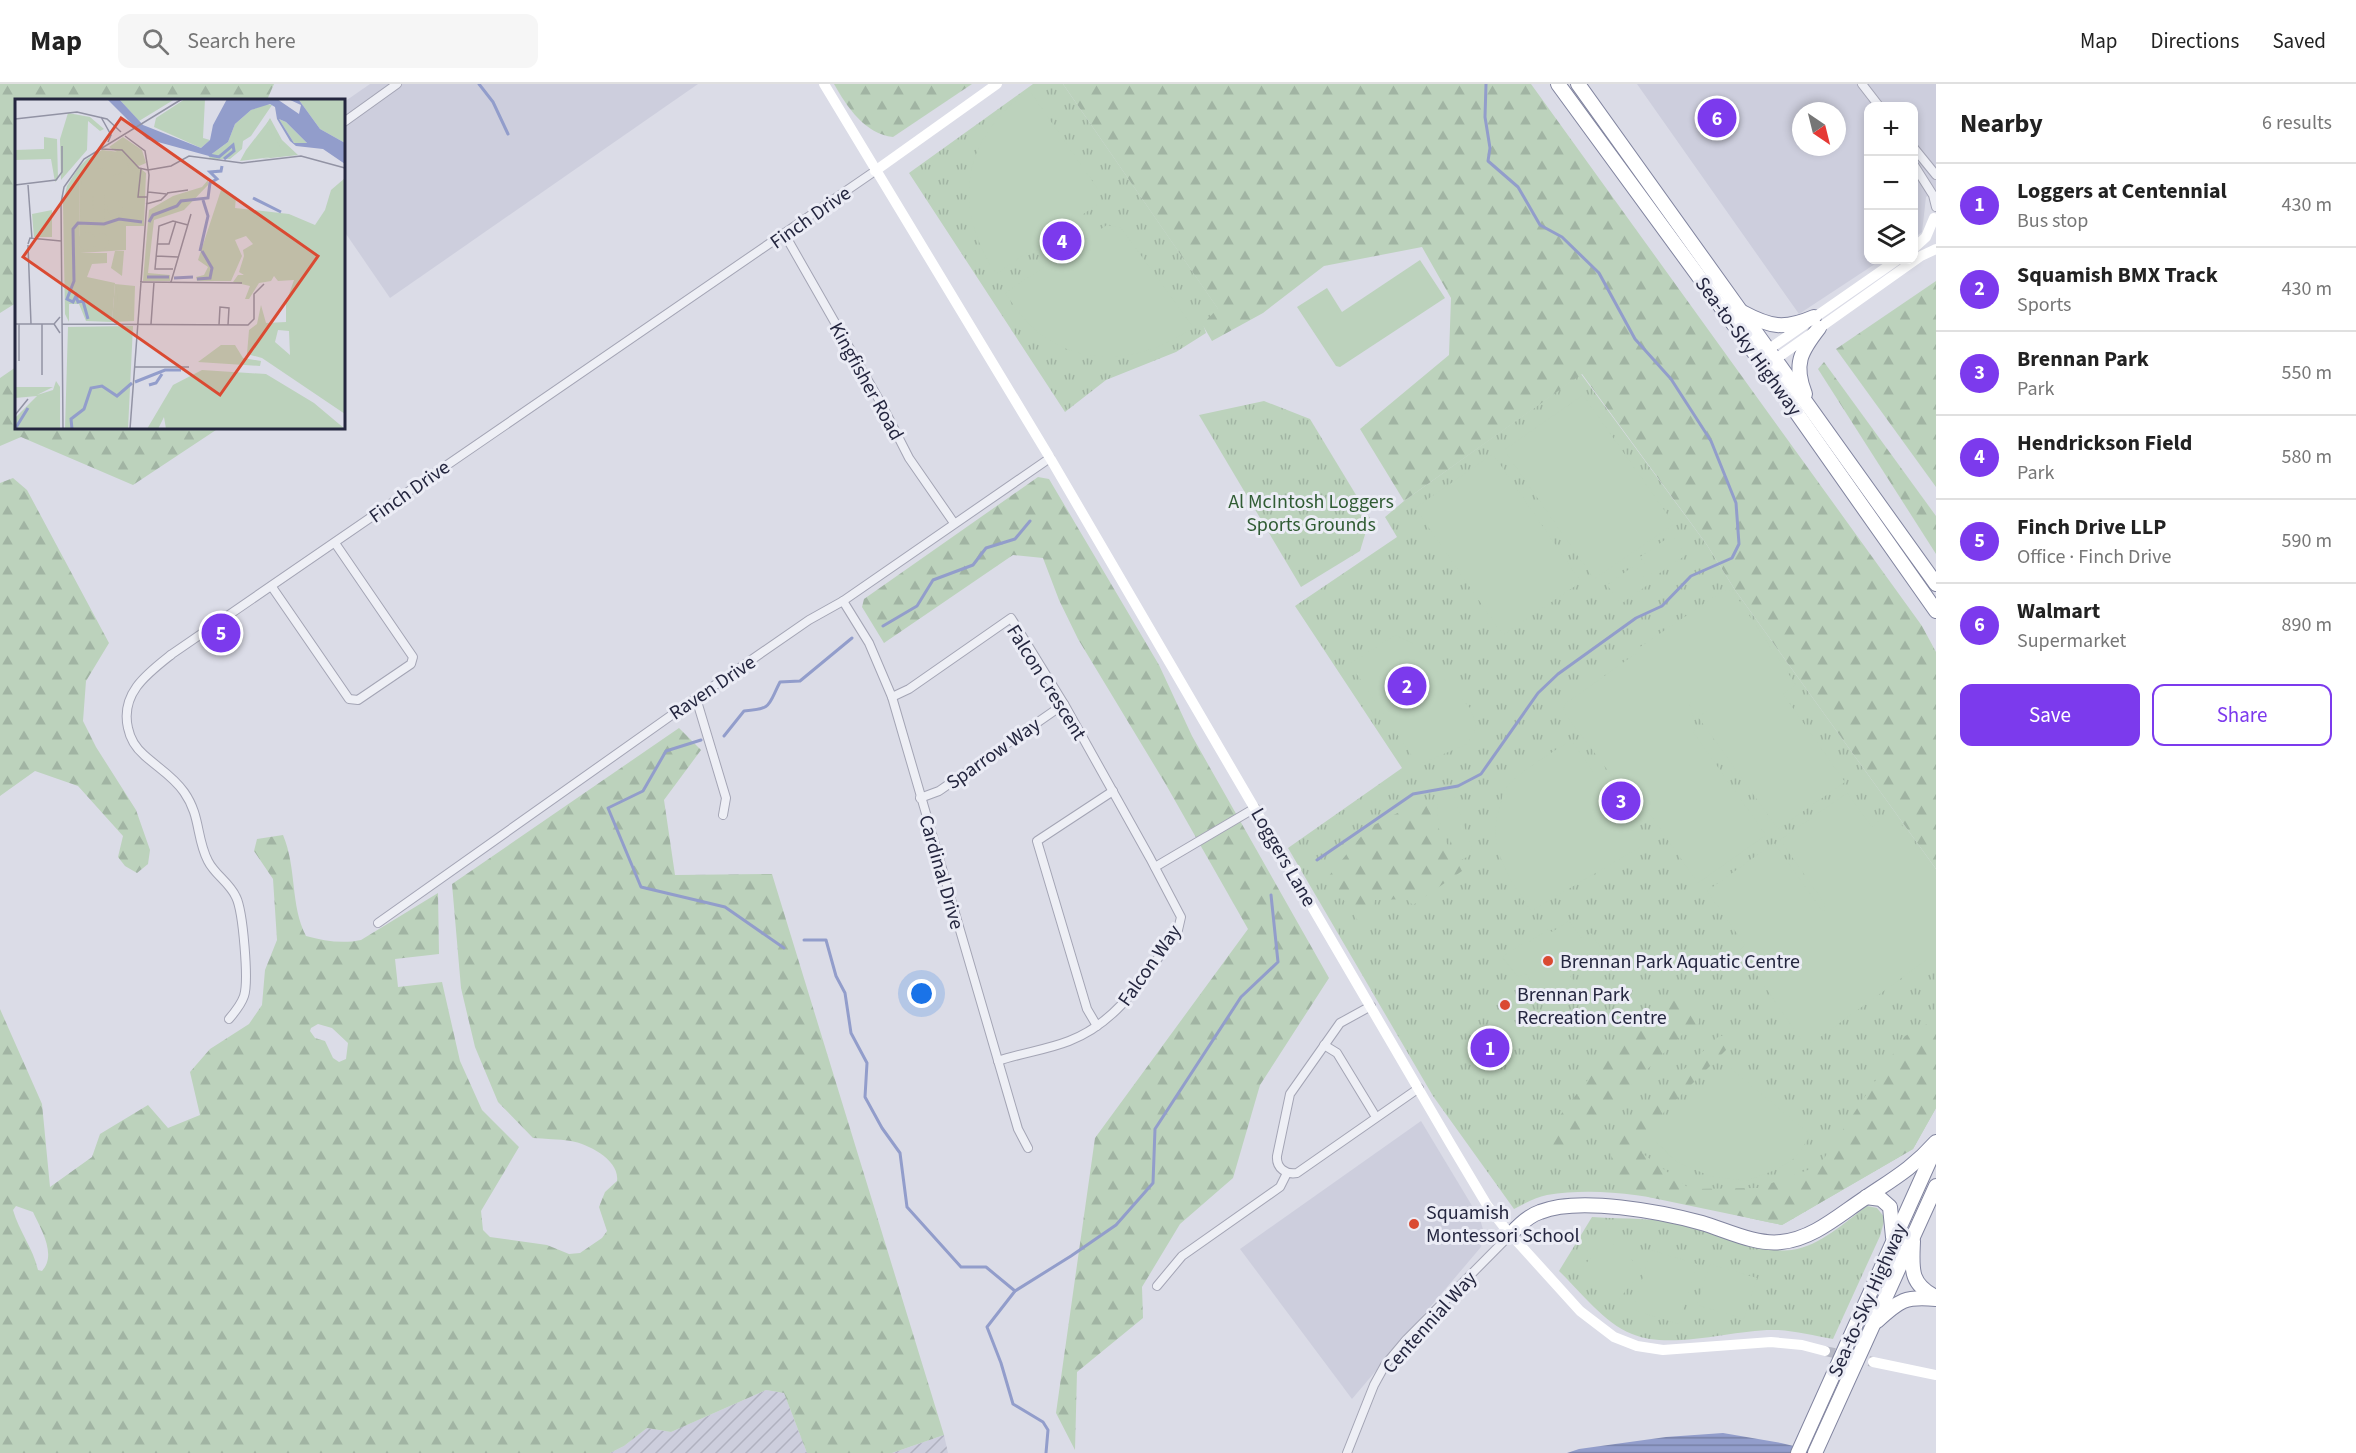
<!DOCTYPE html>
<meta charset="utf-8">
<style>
:root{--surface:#fff;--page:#f6f6f6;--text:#222;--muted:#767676;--line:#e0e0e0;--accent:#7c3aed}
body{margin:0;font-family:"Source Sans 3",sans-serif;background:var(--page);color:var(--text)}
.controls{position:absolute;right:18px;top:18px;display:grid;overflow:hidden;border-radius:12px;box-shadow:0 3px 9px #0003}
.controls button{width:54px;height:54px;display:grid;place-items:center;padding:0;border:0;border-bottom:2px solid var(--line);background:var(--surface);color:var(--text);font:30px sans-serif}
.compass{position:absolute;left:1792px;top:18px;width:54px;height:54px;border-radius:50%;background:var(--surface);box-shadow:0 3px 9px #0003;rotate:145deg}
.you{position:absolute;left:922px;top:910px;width:21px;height:21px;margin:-15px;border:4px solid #fff;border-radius:50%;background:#1a73e8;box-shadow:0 0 0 9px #1a73e833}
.badge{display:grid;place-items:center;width:39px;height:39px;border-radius:50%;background:var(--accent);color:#fff;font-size:20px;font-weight:700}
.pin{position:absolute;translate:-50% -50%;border:3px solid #fff;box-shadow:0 2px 6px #0006}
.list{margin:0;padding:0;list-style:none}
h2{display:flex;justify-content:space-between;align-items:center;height:78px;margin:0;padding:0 24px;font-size:26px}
h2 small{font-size:20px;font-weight:400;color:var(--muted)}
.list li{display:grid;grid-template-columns:39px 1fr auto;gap:18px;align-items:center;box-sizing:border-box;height:84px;padding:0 24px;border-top:2px solid var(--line)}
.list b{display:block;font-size:22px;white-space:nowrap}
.list p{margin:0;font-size:20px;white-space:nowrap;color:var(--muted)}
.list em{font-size:20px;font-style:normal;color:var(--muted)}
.actions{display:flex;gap:12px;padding:18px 24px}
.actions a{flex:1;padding:14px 0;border:2px solid var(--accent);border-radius:12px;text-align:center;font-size:21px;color:var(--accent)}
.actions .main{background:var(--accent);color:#fff}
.icon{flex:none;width:33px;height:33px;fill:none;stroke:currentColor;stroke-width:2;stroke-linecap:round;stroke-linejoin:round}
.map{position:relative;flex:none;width:1936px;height:1369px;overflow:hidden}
header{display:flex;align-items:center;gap:36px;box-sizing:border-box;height:84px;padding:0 30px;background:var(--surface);border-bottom:2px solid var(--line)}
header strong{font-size:28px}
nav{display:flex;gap:33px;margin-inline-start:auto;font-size:21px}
.search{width:420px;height:54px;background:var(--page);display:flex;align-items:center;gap:15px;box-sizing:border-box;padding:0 21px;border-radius:12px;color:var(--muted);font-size:22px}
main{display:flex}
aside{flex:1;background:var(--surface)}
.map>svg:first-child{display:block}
</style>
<header>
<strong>Map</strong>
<div class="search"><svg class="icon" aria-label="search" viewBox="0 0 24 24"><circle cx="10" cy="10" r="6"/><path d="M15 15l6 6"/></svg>Search here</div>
<nav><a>Map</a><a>Directions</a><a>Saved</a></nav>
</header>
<main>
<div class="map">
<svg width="1936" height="1369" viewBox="0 0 1936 1369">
<defs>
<pattern id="industrial-furrows" width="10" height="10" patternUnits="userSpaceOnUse" patternTransform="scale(1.5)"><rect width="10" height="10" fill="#cdcedd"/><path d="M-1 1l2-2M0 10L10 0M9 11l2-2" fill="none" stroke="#b0b1bf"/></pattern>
<pattern id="grass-tufts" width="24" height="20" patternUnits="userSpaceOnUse" patternTransform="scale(1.5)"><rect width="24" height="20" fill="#bcd2bc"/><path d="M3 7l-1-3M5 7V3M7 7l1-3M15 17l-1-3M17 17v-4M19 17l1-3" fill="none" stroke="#a1b4a3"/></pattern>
<pattern id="forest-firs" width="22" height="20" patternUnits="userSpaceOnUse" patternTransform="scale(1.5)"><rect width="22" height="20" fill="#bcd2bc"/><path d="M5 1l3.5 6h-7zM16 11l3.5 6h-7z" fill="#a1b4a3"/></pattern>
<pattern id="water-rules" width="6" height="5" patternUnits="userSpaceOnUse" patternTransform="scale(1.5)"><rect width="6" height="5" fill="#929dcb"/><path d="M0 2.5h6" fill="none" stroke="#7780a6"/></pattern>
</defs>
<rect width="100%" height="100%" fill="#dbdce7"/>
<g fill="#cdcedd" fill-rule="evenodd">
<polygon points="370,0 698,0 390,214 344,147 344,18"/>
<path d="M1637,0H1936V106L1926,113L1922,148L1914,154V22H1868V176H1881L1799,230ZM1801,27H1837V63H1801Z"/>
<polygon points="1421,1037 1480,1135 1484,1149 1481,1163 1352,1315 1240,1165"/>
</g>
<g fill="url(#industrial-furrows)">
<polygon points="766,1306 784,1309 807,1369 610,1369 624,1362 647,1344 671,1348"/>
<polygon points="944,1351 948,1369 892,1369"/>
</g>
<g fill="url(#grass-tufts)">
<polygon points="1033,0 1063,0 1219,226 1203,240 1206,249 1176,268 1106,296 1065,328 909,89"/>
<path d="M1581,290L1707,461L1735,506L1936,785V1024L1913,1065L1782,1141C1708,1126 1622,1098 1547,1111C1536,1113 1524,1120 1514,1125L1433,1012L1288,764L1402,684L1295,522L1397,453L1385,433L1404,417Z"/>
<polygon points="1264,317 1310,335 1370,434 1360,467 1301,503 1199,331"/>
<path d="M1867,1122L1877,1124L1885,1134L1880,1152L1833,1255C1815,1252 1796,1247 1778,1246C1736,1244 1672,1267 1632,1250C1604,1239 1581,1208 1559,1187L1592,1133C1626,1135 1660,1134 1694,1142C1723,1148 1762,1170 1792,1166C1820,1162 1845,1138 1867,1122Z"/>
</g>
<g fill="url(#forest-firs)" fill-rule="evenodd">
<polygon points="0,0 274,0 267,16 16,16 16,219 0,229"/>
<path d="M834,0H972L893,53C865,50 847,23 834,0Z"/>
<polygon points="1063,0 1531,0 1922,542 1936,568 1936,785 1735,506 1707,461 1582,290 1404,417 1360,345 1449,271 1451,214 1422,163 1324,182 1263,229 1212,257 1202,240 1218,225"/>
<polygon points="1936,197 1936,403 1836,265"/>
<polygon points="1824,278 1936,432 1936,470 1818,285"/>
<polygon points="16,283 16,344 219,344 133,401 21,353 0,362 0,294"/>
<polygon points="1038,393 1049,395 1159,581 1192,652 1329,894 1260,1001 1233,1094 1180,1140 1142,1203 1143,1234 1077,1288 1075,1366 1056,1329 1095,1054 1248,845 1165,699 1078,555 1059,516 1043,474 1013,471 884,559 862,523 864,515"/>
<polygon points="13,394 27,406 109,559 86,597 83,637 96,663 136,726 150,766 148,780 137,789 125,782 118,773 123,752 78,702 35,687 0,712 0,399"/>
<path d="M679,644L701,666L664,716L675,791L772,790L944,1351L892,1369H807L784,1309L766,1306L671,1348L647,1344L624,1362L610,1369H0V925L42,1020L50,1103L92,1073L100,1050L148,1021L168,1044L200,1031L190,988L210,965L249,940L262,921L265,886L277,856L273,795L254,767L257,755L283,751C297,784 290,821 306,852C324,857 343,860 361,856L438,809L439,870L395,875L398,903L442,898L460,977L482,1026L519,1063L481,1127L483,1146L490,1153L547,1161L569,1170L580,1169L602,1154L607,1147L599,1123L605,1108L617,1097C620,1076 588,1060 571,1057C558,1055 545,1055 533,1054L498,1018L475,963L461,904L452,800ZM318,940L332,944L348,959L346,975L339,978L333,974L325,957L315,954L310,947L311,944ZM16,1122L33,1128C41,1145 57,1171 42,1187L38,1186C33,1164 19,1147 13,1126Z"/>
<polygon points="1423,716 1462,787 1413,821 1406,815 1375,816 1367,850 1328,793 1368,744"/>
<polygon points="1674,913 1685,913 1699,931 1699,939 1682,951 1560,1072 1546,1056 1548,1047 1621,953"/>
<polygon points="1936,935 1936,1024 1913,1065 1782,1141 1648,1113 1609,1089 1613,1064 1641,1026 1718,953 1727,950 1729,963 1664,1028 1642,1069 1690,1105 1758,1104 1819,1082 1905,952"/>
</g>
<g fill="#bcd2bc">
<path d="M1029,6L1100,108L1098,120L996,190C951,121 962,55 1029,6Z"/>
<path d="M1107,141L1121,144L1193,243C1145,279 1077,286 1031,242C1021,233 1013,220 1005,209Z"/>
<polygon points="1420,176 1445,214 1340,283 1336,282 1297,223 1327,204 1342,228"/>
<polygon points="1583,311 1674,440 1594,495 1504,366"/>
<polygon points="1493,370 1581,498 1503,551 1415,424"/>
<polygon points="1672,451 1686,471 1654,493 1640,473"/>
<polygon points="1635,481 1649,500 1621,520 1607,501"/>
<polygon points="1732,506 1796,601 1783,610 1845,698 1778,745 1698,633 1708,626 1698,624 1689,618 1696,643 1693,648 1766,751 1698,799 1640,716 1633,720 1563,627 1565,620 1638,568 1637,565 1723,507"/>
<polygon points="1395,551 1412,559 1470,624 1476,640 1474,650 1467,660 1418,681 1350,580"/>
<path d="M1571,656L1640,756V763L1531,827C1510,796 1487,763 1499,725C1501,719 1502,712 1504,707C1515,689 1554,668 1571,656Z"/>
<polygon points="1847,709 1872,743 1891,726 1936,789 1936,869 1812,959 1802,957 1740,866 1745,861 1707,807 1774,759 1824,829 1825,820 1780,756"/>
<polygon points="1447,713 1454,713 1472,764 1469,772 1461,776 1438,735 1437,720"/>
<polygon points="1569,837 1582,855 1591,849 1604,869 1570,892 1574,898 1544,917 1525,889 1518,893 1502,873 1527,856 1529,858 1549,845 1552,848"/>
<polygon points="1730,984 1811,1051 1795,1074 1778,1085 1746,1097 1710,1092 1677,1078 1656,1058"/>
<polygon points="1607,1154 1640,1183 1641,1188 1615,1220 1579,1188"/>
<polygon points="1651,1166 1697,1180 1679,1240 1633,1226"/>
<polygon points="1710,1180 1757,1194 1744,1235 1697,1221"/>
</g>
<polygon fill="url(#water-rules)" points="1723,1349 1781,1359 1823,1369 1567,1369 1579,1365 1666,1353"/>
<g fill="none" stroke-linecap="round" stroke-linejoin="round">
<g stroke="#929dcb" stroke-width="3">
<polyline points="479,0 493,18 508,50"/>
<polyline points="883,542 917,522 933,496 973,481 986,464 1015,455 1030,437"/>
<path d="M724,652L744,627C773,625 768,621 780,598L800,597L852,554"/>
<polyline points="701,656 666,667 643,707 608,724 641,803 725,823 784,864"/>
<polyline points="1317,776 1413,710 1458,702 1481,690 1538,609 1558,590 1636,534 1662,522 1691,492 1732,474 1739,460 1736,419 1711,357 1671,295 1635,255 1599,189 1562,153 1540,141 1518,103 1488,77 1490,64 1485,33 1486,0"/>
<polyline points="804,856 826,856 836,892 845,909 851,949 867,979 865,1013 882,1044 900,1069 907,1123 961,1183 986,1183 1015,1207"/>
<polyline points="1046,1369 1048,1346 1043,1338 1013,1320 1001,1279 987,1243 1015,1207 1071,1172 1116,1141 1153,1099 1155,1045 1241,913 1278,878 1271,811"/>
</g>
<polyline stroke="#b6b8c5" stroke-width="10" stroke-dasharray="10 5" stroke-linecap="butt" points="1825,1267 1873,1278"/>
<g stroke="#a4a5b5" stroke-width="10">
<g id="street">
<polyline points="1862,0 1879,22"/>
<polyline points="344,38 397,0"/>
<polyline points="1914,64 1936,91"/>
<polyline points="1914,81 1933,111 1936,123"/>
<polyline points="785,151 882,321 909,374 954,439"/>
<polyline points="272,503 349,615 358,616 411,580 413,573 335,459"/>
<polyline points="843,517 869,559 892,613 1018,1045 1028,1064"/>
<path d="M892,613L909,605L1011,534L1064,620L1150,774L1181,833L1178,846C1147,888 1121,937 1069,957C1046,966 1021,969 998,977"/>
<polyline points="696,614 726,714 723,731"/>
<polyline points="920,714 939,707 1064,620"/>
<polyline points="1155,783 1255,724"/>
<polyline points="378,839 676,628 809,536 843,517 1050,374"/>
<path d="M1371,922L1340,939L1290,1010L1277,1072C1276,1084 1286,1091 1297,1089L1419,1004"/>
<path d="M229,935C235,928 241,921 244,912C249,897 243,827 236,813C229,798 215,791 208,777C196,754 201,732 184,708C173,692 158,684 144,671C136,664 130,654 128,644C120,609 148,589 172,570L875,87"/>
<polyline points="1097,942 1087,925 1037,757 1113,707"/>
<polyline points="1324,961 1337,969 1376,1033"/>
<polyline points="1157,1202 1182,1172 1280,1103 1287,1089"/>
<polyline points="1347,1369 1374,1301 1385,1281 1406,1256 1511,1150"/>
</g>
</g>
<g stroke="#81849f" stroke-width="16">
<g id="highway">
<polyline points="1558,0 1751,264 1936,527"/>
<polyline points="1578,0 1936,500"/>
<path d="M1742,228C1770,243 1784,246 1814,233"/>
<path d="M1805,310C1793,280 1801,267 1819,244"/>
<polyline points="1866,1113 1881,1115 1890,1123 1893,1153"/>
<path d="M1511,1150C1519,1141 1528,1132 1540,1128C1579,1112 1662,1128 1702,1139C1726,1146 1755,1161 1781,1158C1813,1155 1839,1131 1865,1114C1893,1095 1913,1084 1936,1058"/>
<path d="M1913,1157C1912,1184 1909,1200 1936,1213"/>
<path d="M1877,1237C1900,1216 1905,1212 1936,1215"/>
<polyline points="1798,1369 1934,1067"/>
<polyline points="1815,1369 1936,1102"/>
</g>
</g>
<use href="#street" stroke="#eeeff5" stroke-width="8"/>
<g stroke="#fff" stroke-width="10">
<polyline points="824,0 1050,374 1450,1059 1487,1121 1504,1143 1580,1227 1614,1253 1637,1262 1663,1266 1771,1258 1802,1261 1825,1267"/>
<polyline points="875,87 997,0"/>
<polyline points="1914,164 1926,153 1934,134"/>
<polyline points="1762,270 1897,176"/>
<polyline points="1770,279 1921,172 1936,165"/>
<polyline points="1873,1278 1936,1291"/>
</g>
<use href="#highway" stroke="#fff" stroke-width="14"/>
</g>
<g fill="#da4a32" stroke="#ebecf5" stroke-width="2">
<circle cx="1548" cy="877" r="6"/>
<circle cx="1505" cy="921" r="6"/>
<circle cx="1414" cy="1140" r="6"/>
</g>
<g text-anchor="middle" stroke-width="6" stroke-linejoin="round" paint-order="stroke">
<g font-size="20" fill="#24263f" stroke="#ebecf5">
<text transform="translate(810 133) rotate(-35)" y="7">Finch Drive</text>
<text transform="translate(1749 262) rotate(54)" y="7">Sea-to-Sky Highway</text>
<text transform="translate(867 297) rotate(61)" y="7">Kingfisher Road</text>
<text transform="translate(409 407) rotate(-35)" y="7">Finch Drive</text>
<text transform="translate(1047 598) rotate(58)" y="7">Falcon Crescent</text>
<text transform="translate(712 603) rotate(-34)" y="7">Raven Drive</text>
<text transform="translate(993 669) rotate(-35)" y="7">Sparrow Way</text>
<text transform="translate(1284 773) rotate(60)" y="7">Loggers Lane</text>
<text transform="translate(942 788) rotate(74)" y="7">Cardinal Drive</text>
<text transform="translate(1149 881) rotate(-55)" y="7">Falcon Way</text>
<text transform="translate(1867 1216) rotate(-66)" y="7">Sea-to-Sky Highway</text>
<text transform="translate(1429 1238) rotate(-48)" y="7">Centennial Way</text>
</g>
<g font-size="20" fill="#305c34" stroke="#ebecf5">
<text x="1311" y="424">Al McIntosh Loggers<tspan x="1311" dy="23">Sports Grounds</tspan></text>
</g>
<g font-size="20" fill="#24263f" stroke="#ebecf5" text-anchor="start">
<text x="1560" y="884">Brennan Park Aquatic Centre</text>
<text x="1517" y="917">Brennan Park<tspan x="1517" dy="23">Recreation Centre</tspan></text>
<text x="1426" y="1135">Squamish<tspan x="1426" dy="23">Montessori School</tspan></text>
</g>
</g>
<g transform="translate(15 15)">
<rect width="330" height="330" fill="#dbdce7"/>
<path d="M255,20L272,56L225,62L231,51ZM108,38L127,51L131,64L124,67L94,48ZM105,53L131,74L129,127H111V151L65,154L64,68L72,60ZM100,152H109L107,177L96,169ZM100,185L120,187L119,222L97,223Z" fill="#bcd2bc"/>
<path d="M104,0H160L124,22ZM170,0H190L188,39L195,41L186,49L139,28L141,19ZM277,0H330V44L305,30L284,1ZM251,5L257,6L236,37L228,42L227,50L215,60H195L194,57L213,43L220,25L236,11ZM53,14L75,18L89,30L85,32L73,22L72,51L46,81L45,40ZM255,19L267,41L283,56L247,60L259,57L266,49L251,26ZM264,20L271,23L292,44H279ZM29,38L42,40L43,80L40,83L36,60L0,61V51L29,50ZM87,51L105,53L119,71L98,77L114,70L112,63L97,56L79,63L72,60ZM64,68L65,154H92V164L77,165L72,178L100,184L97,223L71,222L64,205H54V223L50,215L48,104L52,87ZM330,79V315L247,259L232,255L234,231L242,225L246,206L251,224L271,223V204L279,181L263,182L259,177L256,182L244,184L234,200H230L235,187L218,183L223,176H229L224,173L229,157L228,151L238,145L231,137L220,141L227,157L216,182H182L181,178L189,176L193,168L183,161L206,91L221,98L220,109L274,115L300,126L310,111L316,91ZM263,231L274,232L275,256L260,243ZM193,81V86L169,111L139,121L133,174L155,176V182H128L134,111L158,97L187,88ZM37,111V138H19L17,115ZM118,227L113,330H50L53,228ZM206,246H220L228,259L246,262L245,267L183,263ZM187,271L251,275L299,304L330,330H151L149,318L143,330H132L158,286ZM41,282L45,288V330H0V319L22,297L0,299V288H38L22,296L38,291Z" fill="#bcd2bc" fill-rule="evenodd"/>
<path d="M89,69V92H68L64,71ZM67,94H77L78,110L79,94H89L90,122L65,121ZM92 109a8 8 0 1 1 16 0a8 8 0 1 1-16 0ZM63 142a9 9 0 1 1 18 0a9 9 0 1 1-18 0ZM78 142a8 8 0 1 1 16 0a8 8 0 1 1-16 0ZM101,186L114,191L118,203H103ZM102,206L117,207L113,218L101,222Z" fill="#bcd2bc"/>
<path d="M92,0H104L128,26L186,49L195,41L198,26L212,0H262L284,15L286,6L273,0L284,1L305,30L330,44V65L308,50L281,47L275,42L262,20L260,8L255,5L236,11L220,25L213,43L194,57L132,40ZM264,20L271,23L292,44H279Z" fill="#929dcb" fill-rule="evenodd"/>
<path fill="none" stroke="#929dcb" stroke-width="3" d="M194,56L204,58L218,46L219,52L209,60M238,99L266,113M134,123L138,116L162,107L166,102L193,99L195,84L202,80L195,73L206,72L207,67M185,152L193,117L188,101M132,178H154M159,179L178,178M182,180L195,179L197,169L187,152M73,220L68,202L63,203L61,197L58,203L52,200L59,182L58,130L63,124L89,125L104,120L127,123M120,283L150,271H166M134,286L141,284L147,275M0,330L13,309M57,330L56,320L69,310L76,289L87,287L102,297L117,284"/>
<path fill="none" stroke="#9293a4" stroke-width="1.5" d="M86,18L96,36L93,43M0,20L62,13L92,20L106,33M110,37L130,52L134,76L115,330M86,50L107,51L124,69L133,71M126,70L123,98H132M133,71L156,67L174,57L227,64L286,57L330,69M0,86L41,81L47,73V47M13,86L17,140M152,94L173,91M131,105L146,101L152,95L133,93M13,145L15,139L46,142M142,145H154L161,122M13,146L16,225M141,157L163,158M158,170H140L144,127L158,122L173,126M125,183L227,184M156,183L176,115M45,218L39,225L45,234M0,225H40M4,225V262M47,225L233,226L239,220V195L249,185M136,225L139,183M204,226L205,208L214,209L213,226M119,268H174M27,276V225M0,316L13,300M48,330L46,104L49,88L69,60L167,0"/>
<path fill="#da4a32" fill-opacity="0.15" stroke="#da4a32" stroke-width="3" d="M106,19L303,157L205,296L8,158Z"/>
<rect width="330" height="330" fill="none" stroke="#24263f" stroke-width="3"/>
</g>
</svg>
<div class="controls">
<button>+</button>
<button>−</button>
<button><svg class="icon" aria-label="layers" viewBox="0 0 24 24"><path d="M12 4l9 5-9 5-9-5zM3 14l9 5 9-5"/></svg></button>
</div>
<svg class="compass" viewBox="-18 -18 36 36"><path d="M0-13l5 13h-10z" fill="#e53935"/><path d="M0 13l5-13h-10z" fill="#767676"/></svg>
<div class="you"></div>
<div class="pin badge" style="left:1490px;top:964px">1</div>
<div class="pin badge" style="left:1407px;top:602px">2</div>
<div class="pin badge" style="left:1621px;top:717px">3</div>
<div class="pin badge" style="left:1062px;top:157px">4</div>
<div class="pin badge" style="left:221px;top:549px">5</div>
<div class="pin badge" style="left:1717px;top:34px">6</div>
</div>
<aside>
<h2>Nearby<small>6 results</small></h2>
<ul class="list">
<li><span class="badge">1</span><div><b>Loggers at Centennial</b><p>Bus stop</p></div><em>430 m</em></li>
<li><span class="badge">2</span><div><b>Squamish BMX Track</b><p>Sports</p></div><em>430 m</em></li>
<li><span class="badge">3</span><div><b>Brennan Park</b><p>Park</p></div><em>550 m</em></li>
<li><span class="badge">4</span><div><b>Hendrickson Field</b><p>Park</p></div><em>580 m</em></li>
<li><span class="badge">5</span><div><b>Finch Drive LLP</b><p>Office · Finch Drive</p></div><em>590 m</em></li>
<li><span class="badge">6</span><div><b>Walmart</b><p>Supermarket</p></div><em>890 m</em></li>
</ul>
<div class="actions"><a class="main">Save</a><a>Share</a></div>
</aside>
</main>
